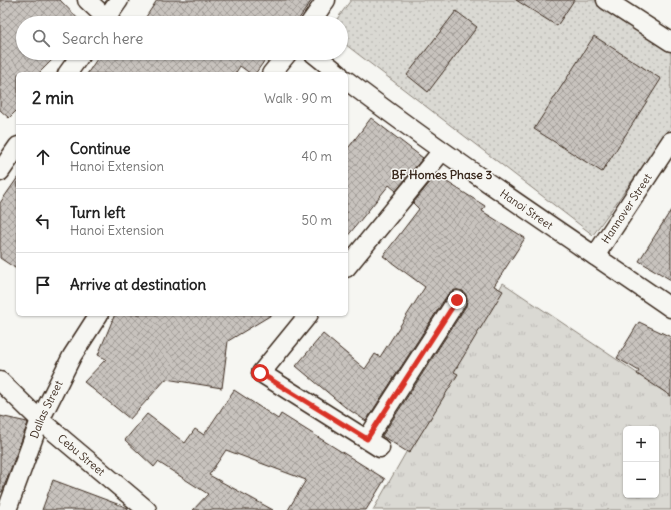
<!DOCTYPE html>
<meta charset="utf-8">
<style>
:root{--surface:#fff;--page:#f6f6f6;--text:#222;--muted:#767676;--line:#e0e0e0}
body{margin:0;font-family:Delius,sans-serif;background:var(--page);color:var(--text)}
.controls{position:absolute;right:12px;bottom:12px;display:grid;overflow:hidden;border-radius:6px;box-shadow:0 1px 3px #0004}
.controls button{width:36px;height:36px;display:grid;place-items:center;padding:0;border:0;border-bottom:1px solid var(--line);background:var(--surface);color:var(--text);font:20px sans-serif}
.stop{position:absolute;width:12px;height:12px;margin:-9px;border:3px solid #d93025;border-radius:50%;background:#fff}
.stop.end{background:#d93025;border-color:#fff;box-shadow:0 1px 4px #0008}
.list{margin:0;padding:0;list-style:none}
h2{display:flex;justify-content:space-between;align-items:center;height:52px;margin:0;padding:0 16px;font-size:17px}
h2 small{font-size:13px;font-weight:400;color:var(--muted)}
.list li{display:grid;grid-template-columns:26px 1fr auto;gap:12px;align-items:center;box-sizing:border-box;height:64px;padding:0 16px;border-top:1px solid var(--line)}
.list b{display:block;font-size:15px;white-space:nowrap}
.list p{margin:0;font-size:13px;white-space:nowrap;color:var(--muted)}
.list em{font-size:13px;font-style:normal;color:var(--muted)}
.icon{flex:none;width:22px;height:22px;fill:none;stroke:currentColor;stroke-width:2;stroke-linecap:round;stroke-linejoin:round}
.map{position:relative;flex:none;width:671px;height:510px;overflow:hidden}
.search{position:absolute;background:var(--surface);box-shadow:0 1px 3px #0004;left:16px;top:16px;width:332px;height:44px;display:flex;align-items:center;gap:10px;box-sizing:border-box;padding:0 14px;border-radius:22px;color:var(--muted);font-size:15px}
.panel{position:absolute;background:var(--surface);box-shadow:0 1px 3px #0004;left:16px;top:72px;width:332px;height:244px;border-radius:6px}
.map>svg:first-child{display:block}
</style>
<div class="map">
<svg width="671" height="510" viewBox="0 0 671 510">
<defs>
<pattern id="grass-tufts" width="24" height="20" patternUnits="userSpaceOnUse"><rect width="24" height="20" fill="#dad9d3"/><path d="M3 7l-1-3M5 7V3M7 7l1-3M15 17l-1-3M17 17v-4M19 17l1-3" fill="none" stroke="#bcbab5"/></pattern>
<pattern id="park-dots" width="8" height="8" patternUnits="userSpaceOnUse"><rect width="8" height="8" fill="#dad9d3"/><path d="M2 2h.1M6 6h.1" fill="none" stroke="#bcbab5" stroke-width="1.8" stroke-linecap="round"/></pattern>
<pattern id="building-cross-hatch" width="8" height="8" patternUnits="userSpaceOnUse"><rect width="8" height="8" fill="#c8c3be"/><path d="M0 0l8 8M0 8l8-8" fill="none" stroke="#a49f9a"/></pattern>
</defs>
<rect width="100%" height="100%" fill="#f6f6f2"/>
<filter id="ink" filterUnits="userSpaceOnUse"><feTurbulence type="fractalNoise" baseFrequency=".025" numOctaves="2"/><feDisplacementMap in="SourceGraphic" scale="8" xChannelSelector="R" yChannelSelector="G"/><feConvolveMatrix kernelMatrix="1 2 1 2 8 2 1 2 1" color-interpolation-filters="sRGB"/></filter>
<g filter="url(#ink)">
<path fill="url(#grass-tufts)" stroke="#8a8278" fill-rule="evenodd" d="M503,283L671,396V510H373ZM626,429H656V495H626Z"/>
<polygon fill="url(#park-dots)" stroke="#8a8278" points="351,0 604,0 671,44 671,127 593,235 341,41 341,23 334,23"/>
<g fill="url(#building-cross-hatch)" stroke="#3b2a1e">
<polygon points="0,0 60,0 82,23 23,23 23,53 59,53 38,74 18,74 18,109 9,118 0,110"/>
<polygon points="157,0 312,0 296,23 142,23"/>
<polygon points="516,0 574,0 557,26"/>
<polygon points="456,11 477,27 428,92 407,75"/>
<polygon points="594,36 661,79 602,172 534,129"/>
<polygon points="101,53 112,53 118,59 122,53 270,53 255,74 251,74 240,66 235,74 87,74"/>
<polygon points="371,118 423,158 396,191 389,185 346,238 346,151"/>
<polygon points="436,175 485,206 482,211 525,238 494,286 503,291 454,372 458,374 409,453 382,436 466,306 467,300 466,295 463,291 457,290 452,291 448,294 366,421 345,407 296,366 323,334 365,369 375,354 380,357 425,287 383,256 419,209 413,203"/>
<polygon points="18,177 18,270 0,258 0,203"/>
<polygon points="671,210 671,280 639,261"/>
<polygon points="115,314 273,314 228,341 222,388 166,379 130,419 84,382 106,359 98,355"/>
<polygon points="639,322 671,337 671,396 637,374 639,371 617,358"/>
<polygon points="234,390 278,419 281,414 385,479 366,510 288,510 306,480 226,450 209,475 273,510 193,510 208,494 158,462 154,467 125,440 147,414 185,443 195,429 204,435"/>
<polygon points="0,416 27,422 28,423 2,492 0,492"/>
<polygon points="53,480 128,508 127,510 42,510"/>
</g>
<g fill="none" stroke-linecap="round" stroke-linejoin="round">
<g stroke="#3b2a1e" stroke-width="21">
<g id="minor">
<polyline points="87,0 106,18"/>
<polyline points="606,0 671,42"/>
<polyline points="103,23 119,0"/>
<polyline points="310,23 326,0"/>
<polyline points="313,53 339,74"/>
<polyline points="67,74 82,53"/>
<polyline points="271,74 288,53"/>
<path id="s1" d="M346,80C451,160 562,233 671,308"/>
<polyline points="0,172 18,146"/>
<path id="s2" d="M595,256L671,141"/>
<polyline points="346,268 442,151"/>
<polyline points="309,314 261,373 380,448"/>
<path id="s3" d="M0,381L40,420L147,510"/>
<polyline points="367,439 457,300"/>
<path id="s4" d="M7,510L40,420L72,356L99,314"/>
</g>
</g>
<use href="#minor" stroke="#f6f6f2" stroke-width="18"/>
</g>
</g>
<g fill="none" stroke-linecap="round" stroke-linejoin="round" filter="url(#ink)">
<polyline stroke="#d93025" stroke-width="5" points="260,373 367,439 457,300"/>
</g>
<g text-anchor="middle" stroke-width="3" stroke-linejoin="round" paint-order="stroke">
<g font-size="11" fill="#3b2a1e" stroke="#f6f6f2">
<text dy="4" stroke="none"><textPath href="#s2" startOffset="57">Hannover Street</textPath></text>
<text dy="4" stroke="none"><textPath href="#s1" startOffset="222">Hanoi Street</textPath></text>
<text dy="4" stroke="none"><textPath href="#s4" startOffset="108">Dallas Street</textPath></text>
<text dy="4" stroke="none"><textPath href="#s3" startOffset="110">Cebu Street</textPath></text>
</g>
<g font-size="12" font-weight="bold" fill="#3b2a1e" stroke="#f6f6f2">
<text x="442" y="179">BF Homes Phase 3</text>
</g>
</g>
</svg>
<div class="controls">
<button>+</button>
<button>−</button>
</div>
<div class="stop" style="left:260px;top:373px"></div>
<div class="stop end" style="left:457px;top:300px"></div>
<div class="search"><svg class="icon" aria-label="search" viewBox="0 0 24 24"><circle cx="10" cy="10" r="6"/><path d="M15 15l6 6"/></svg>Search here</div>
<section class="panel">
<h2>2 min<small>Walk · 90 m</small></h2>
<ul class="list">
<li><svg class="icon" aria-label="ahead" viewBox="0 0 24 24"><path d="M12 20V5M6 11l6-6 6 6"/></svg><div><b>Continue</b><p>Hanoi Extension</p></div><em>40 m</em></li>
<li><svg class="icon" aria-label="left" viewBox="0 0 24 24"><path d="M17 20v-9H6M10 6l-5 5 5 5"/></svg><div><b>Turn left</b><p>Hanoi Extension</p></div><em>50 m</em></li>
<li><svg class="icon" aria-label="arrive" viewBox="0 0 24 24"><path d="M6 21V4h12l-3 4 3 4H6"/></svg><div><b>Arrive at destination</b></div></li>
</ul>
</section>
</div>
